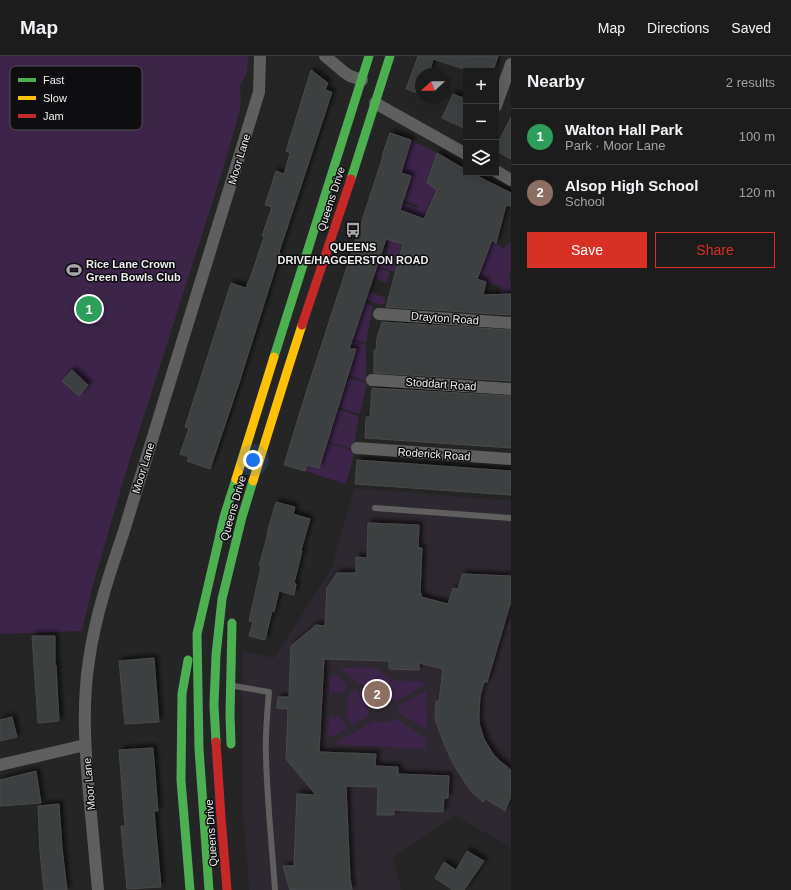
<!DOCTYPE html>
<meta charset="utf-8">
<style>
:root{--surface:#1c1c1c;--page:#252525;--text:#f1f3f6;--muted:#a0a1a3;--line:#3a3a3b;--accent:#d93025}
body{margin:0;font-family:Helvetica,sans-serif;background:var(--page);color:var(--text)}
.controls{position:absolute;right:12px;top:12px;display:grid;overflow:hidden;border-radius:0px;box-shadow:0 4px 16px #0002}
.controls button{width:36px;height:36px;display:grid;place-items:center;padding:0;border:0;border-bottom:1px solid var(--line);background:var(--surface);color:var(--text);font:20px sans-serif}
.compass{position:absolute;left:415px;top:12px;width:36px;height:36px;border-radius:50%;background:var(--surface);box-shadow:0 4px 16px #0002;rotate:248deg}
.you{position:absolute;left:253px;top:404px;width:14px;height:14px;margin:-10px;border:3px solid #fff;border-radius:50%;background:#1a73e8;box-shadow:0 0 0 6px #1a73e833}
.badge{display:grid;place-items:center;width:26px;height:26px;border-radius:50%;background:var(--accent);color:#fff;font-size:13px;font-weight:700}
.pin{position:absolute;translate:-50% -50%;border:2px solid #fff;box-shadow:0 1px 4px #0006}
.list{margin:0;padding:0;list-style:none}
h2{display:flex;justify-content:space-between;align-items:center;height:52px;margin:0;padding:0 16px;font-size:17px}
h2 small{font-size:13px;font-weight:400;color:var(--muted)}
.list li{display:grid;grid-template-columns:26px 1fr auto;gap:12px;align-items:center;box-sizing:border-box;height:56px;padding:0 16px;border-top:1px solid var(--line)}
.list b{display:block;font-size:15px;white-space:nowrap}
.list p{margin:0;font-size:13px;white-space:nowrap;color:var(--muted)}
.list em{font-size:13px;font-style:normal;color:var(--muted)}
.actions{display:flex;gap:8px;padding:12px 16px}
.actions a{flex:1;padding:9px 0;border:1px solid var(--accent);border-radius:0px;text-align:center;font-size:14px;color:var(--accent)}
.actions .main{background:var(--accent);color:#fff}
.icon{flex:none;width:22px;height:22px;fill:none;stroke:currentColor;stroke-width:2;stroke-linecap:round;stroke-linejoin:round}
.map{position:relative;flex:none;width:511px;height:834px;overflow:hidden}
header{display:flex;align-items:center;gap:24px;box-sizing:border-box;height:56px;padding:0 20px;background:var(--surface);border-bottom:1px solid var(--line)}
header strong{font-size:19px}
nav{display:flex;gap:22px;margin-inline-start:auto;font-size:14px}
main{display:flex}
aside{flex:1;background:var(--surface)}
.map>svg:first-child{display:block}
</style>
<header>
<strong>Map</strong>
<nav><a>Map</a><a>Directions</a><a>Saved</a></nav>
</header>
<main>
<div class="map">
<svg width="511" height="834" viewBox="0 0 511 834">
<defs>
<filter id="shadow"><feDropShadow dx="3.5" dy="-3.5" stdDeviation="2" flood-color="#0009"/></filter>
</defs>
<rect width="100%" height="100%" fill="#262526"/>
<polygon fill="#2e2930" points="354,432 511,445 511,791 455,760 393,801 401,834 249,834 243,754 242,675 243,595 274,602 331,514"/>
<g fill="#3c2549">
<polygon points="0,0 248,0 247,16 240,30 241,42 240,53 225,107 125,419 91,536 82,575 0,578"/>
<polygon points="411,84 437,97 427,127 456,147 424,163 390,150 392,142 418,152 419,150 395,141 398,134 406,136 411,120 400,116 403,108 407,110 404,107"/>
<polygon points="381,176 408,185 397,217 373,209 376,201 384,204 389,188 379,184"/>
<polygon points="492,184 503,193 509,186 511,188 511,214 509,224 511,225 511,241 500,240 501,230 477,223"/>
<polygon points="370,210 390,216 387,227 378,224 378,221 368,218"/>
<polygon points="364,234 386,242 384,248 380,249 362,242"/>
<polygon points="358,244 373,250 366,287 346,281 354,257 361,260 364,251 356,248"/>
<polygon points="347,283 366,289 366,325 337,315 339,308 350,312 356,295 345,291"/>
<polygon points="336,317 367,327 360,358 326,348 340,345 345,328 334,324"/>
<polygon points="325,349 359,360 353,393 316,382"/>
<polygon points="315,383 355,395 346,428 305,415"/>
<path d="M339,612H376L390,624L424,626V629L395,646C390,638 384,635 375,639Z"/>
<path d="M336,619L348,629L341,638C337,635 334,635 331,639L329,637L330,622Z"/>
<path d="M354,632L369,643C367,649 366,654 370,659L353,669L346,660L349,651L347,642Z"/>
<polygon points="426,635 427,674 398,656 398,651"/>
<polygon points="331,660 336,662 340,660 346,673 333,681 328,678 329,663"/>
<path d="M395,662L426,683V693L334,688L374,665C383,668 386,668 395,662Z"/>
</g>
<g fill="#3e3f3f" stroke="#494a4a" filter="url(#shadow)">
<polygon points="418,0 498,0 493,15 470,15 433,3 429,18 421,18 421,38 406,33"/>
<polygon points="311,14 328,27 325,34 332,36 279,196 280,197 239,327 210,413 187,405 189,401 180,398 189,372 185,371 231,227 246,232 248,226 249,226 264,181 262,180 272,151 265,149 276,115 284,118 290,97 286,95"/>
<polygon points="453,38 466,43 466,73 442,62"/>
<polygon points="511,61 511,103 496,95 496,91"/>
<polygon points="390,77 411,84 401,117 411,120 400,154 424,163 437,134 427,127 437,97 466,114 466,117 471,117 511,137 511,150 506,149 496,187 492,184 477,223 486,226 483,239 511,238 511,259 386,251 403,188 386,183 349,293 356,293 319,412 307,409 305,415 284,409 304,343 383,100 382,100"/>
<polygon points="382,266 511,274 511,325 374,317 374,294 376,294 377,282"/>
<polygon points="72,314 88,329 79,340 62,325"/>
<polygon points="372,332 511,340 511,392 365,382 366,361 370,361"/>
<polygon points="357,404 511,415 511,439 355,428"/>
<polygon points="276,446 295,451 293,458 310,463 301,494 302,495 294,527 296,528 294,539 279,535 274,556 272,555 265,584 249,580 253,566 249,565 261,511 259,510 268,477 267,477"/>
<polygon points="368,467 419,469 418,492 422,492 420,537 421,537 421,541 448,548 453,532 458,533 462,518 511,520 511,545 487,626 484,626 480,640 479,657 479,667 484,683 493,698 501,706 511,714 511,740 505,755 486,743 483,746 470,734 454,709 445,690 435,663 436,645 439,645 443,613 419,607 419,614 389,613 389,605 324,603 319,696 376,698 375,710 398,711 398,718 449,720 448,742 444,742 443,756 394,754 394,759 377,759 378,731 346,730 350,822 352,834 290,834 283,810 294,810 297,738 316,739 286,703 288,653 277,652 278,641 289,641 291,590 316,569 325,570 327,532 337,517 356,517 356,501 367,502"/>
<polygon points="32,580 55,580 55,609 56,609 59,665 38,667 34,608"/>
<polygon points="154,602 159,666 125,668 119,605"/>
<polygon points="12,661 17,681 0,685 0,664"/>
<polygon points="153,692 158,755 154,755 161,831 127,833 121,770 125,770 119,694"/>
<polygon points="36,715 41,747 0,750 0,724"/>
<polygon points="59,748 62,792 67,834 44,834 40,796 38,750"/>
<polygon points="467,795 484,805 464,834 453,834 435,822 444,806 456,814"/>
</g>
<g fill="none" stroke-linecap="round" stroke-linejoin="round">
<g stroke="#5f5f5f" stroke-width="6">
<polyline points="375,452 511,462"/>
<path d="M234,630L269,636C267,658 265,679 266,700C267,745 272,789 275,834"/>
</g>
<g stroke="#5f5f5f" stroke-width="12">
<polyline points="325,0 344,16 350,20 362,24"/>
<polyline points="375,47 466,98"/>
<polyline points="496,50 511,8"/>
<polyline points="496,115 511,124"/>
<polyline points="379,258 511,267"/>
<polyline points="372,324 511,333"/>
<polyline points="357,392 511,403"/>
<polyline points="0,709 85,689"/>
<path d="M98,834C95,802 92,769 89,737C85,693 82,648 89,604C95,561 109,519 123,478L259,36L260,0"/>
</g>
<g stroke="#4caf50" stroke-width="9">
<polyline points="351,123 390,0"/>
<polyline points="274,301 369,0"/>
<polyline points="188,604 182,638 181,724 190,834"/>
<polyline points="216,686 214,649 216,599 222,543 242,461 253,425"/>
<polyline points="231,688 230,659 232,567"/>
<polyline points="209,834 199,693 197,578 224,461 236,423"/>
</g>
<g stroke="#ffc107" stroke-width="9">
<polyline points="236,423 274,301"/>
<polyline points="253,425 286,319 302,269"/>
</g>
<g stroke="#c62828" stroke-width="9">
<polyline points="302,269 351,123"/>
<polyline points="216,686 221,761 227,834"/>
</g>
</g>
<defs>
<g id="bus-bare" transform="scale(1.2)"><path d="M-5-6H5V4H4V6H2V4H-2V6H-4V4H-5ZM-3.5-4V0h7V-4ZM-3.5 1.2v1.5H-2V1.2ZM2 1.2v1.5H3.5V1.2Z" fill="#a7a6a8" stroke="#0e0d0f" stroke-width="2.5" paint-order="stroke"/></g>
<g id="stadium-bare" transform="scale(1.2)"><path d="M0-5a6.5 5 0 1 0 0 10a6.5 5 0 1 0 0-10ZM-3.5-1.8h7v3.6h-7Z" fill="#a7a6a8" stroke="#0e0d0f" stroke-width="2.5" paint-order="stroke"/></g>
</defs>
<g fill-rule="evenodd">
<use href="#bus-bare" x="353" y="174"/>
<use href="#stadium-bare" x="74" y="214"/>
</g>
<g text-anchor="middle" stroke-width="3" stroke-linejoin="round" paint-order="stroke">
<g font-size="11" fill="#edecee" stroke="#0e0d0f">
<text transform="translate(239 103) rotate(-73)" y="4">Moor Lane</text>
<text transform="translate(331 143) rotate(-72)" y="4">Queens Drive</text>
<text transform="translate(445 262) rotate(4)" y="4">Drayton Road</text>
<text transform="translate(441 328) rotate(4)" y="4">Stoddart Road</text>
<text transform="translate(434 398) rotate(4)" y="4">Roderick Road</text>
<text transform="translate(143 412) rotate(-73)" y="4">Moor Lane</text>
<text transform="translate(233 452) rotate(-74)" y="4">Queens Drive</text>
<text transform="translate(89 728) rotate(-95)" y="4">Moor Lane</text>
<text transform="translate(211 777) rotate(-94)" y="4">Queens Drive</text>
</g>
<g font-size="11" font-weight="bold" fill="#edecee" stroke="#0e0d0f">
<text x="353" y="195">QUEENS<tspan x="353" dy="13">DRIVE/HAGGERSTON ROAD</tspan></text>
<text x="86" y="212" text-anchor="start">Rice Lane Crown<tspan x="86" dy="13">Green Bowls Club</tspan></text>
</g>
</g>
<rect x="10" y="10" width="132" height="64" rx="6" fill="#0e0d0f" stroke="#515052" stroke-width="1"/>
<rect x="18" y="22" width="18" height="4" fill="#4caf50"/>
<rect x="18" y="40" width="18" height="4" fill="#ffc107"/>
<rect x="18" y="58" width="18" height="4" fill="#c62828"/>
<g font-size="11" fill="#edecee">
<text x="43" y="28">Fast</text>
<text x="43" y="46">Slow</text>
<text x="43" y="64">Jam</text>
</g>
</svg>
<div class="controls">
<button>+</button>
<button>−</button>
<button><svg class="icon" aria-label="layers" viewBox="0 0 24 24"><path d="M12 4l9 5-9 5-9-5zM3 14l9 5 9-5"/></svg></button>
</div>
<svg class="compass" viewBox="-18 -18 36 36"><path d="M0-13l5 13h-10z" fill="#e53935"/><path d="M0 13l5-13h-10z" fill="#a0a1a3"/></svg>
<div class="you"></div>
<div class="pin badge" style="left:89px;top:253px;background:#2e9e5b">1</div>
<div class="pin badge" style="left:377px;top:638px;background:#8d6e63">2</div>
</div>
<aside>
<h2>Nearby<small>2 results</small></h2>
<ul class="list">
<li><span class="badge" style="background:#2e9e5b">1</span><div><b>Walton Hall Park</b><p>Park · Moor Lane</p></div><em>100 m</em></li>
<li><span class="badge" style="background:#8d6e63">2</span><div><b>Alsop High School</b><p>School</p></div><em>120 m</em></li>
</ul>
<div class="actions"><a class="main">Save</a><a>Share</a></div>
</aside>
</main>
